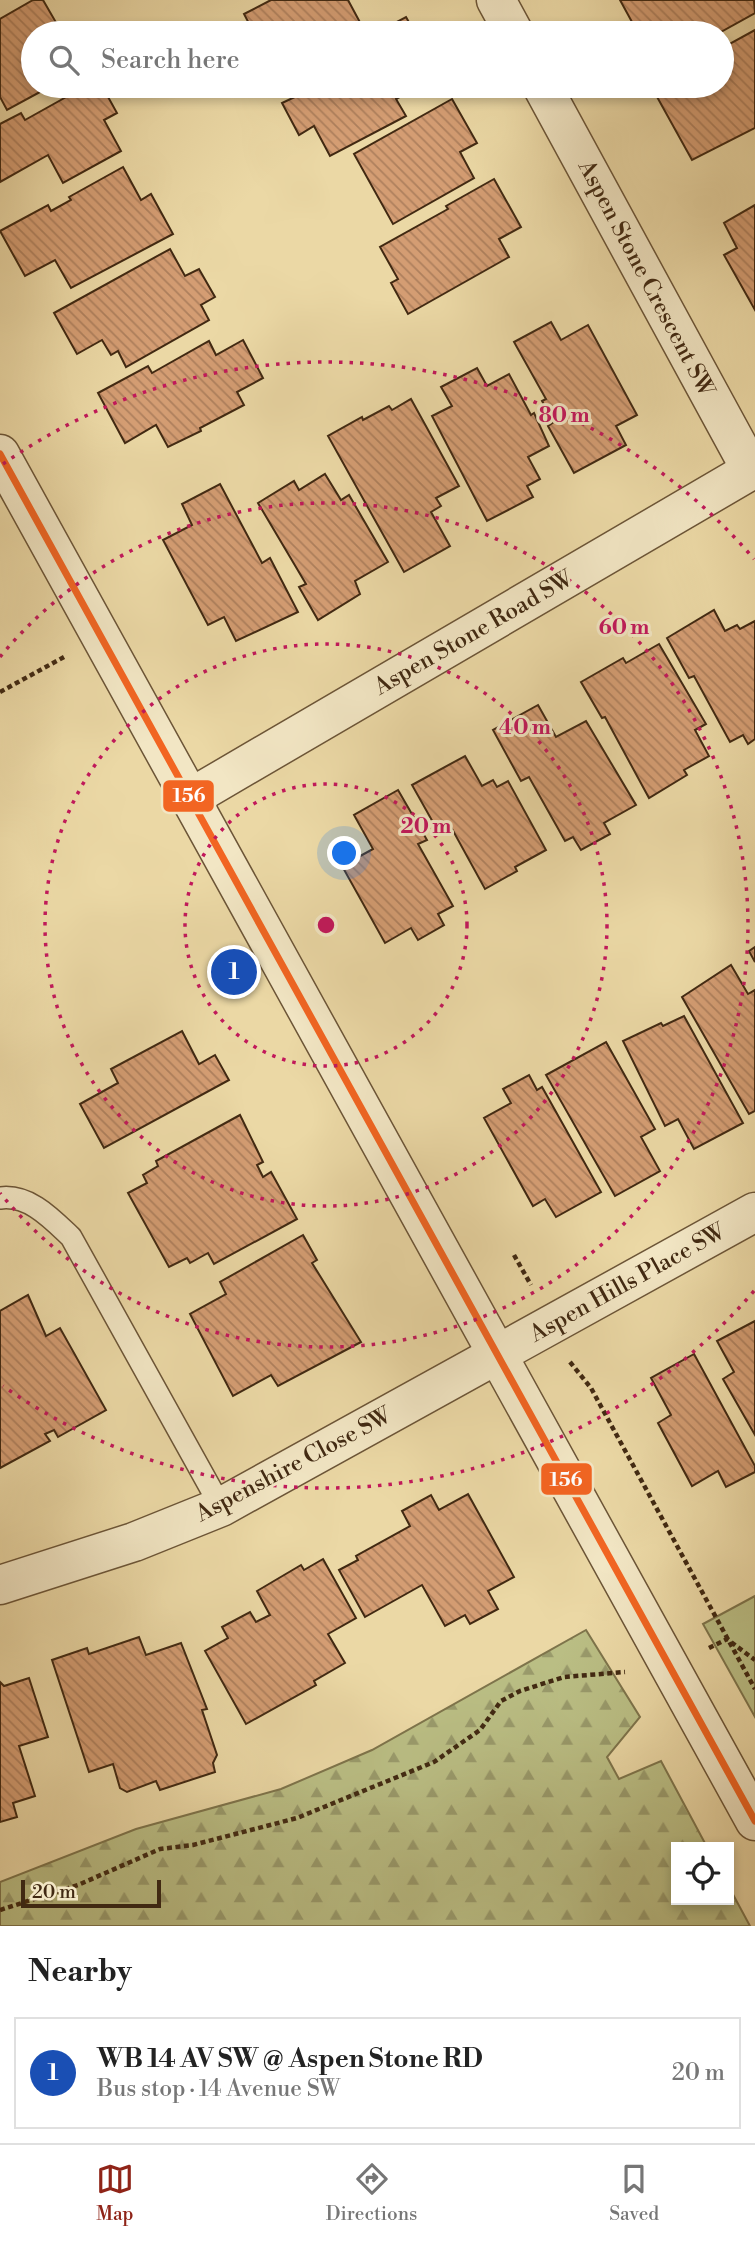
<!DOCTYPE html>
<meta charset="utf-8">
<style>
:root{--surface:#fff;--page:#f6f6f6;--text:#222;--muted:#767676;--line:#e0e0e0;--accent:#8f2418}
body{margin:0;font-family:"Libre Bodoni",serif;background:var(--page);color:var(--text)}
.controls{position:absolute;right:21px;bottom:21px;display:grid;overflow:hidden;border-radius:0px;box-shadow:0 4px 10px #0003}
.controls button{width:63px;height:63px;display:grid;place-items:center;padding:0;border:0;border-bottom:2px solid var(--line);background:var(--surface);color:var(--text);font:35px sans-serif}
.scale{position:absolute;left:21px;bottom:18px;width:140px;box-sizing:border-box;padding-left:7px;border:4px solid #412912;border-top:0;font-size:19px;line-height:24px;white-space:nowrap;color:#412912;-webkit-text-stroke:5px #f2e6c4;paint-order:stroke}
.you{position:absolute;left:345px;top:854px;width:24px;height:24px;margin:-18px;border:5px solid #fff;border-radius:50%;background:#1a73e8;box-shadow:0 0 0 10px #1a73e833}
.badge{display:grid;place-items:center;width:46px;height:46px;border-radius:50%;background:var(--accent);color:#fff;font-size:23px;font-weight:700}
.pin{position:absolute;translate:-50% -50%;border:4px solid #fff;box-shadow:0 2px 7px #0006}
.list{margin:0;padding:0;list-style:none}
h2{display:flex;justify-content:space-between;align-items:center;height:91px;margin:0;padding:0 28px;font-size:30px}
h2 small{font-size:23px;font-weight:400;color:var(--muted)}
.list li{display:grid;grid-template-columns:46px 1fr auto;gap:21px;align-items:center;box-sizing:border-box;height:112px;margin:0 14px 14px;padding:0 14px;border:2px solid var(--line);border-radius:0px}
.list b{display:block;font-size:26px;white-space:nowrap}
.list p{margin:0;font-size:23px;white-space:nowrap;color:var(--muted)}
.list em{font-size:23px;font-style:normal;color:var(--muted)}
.icon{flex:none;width:38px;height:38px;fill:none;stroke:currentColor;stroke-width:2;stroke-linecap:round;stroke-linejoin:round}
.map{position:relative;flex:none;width:755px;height:1926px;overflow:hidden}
.search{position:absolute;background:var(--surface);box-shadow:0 4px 10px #0003;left:21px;right:21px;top:21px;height:77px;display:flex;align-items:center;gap:18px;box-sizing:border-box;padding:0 24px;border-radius:38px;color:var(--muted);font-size:26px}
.sheet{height:217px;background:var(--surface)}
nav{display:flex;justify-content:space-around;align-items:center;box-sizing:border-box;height:98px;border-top:2px solid var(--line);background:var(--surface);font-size:19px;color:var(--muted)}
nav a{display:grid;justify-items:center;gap:4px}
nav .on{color:var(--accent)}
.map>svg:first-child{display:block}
</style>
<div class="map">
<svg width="755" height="1926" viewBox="0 0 755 1926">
<defs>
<pattern id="forest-firs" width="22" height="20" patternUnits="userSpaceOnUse" patternTransform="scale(1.75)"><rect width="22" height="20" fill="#babe84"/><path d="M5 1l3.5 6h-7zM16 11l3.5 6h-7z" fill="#999a6b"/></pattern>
<pattern id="building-back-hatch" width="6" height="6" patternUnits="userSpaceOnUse" patternTransform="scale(1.75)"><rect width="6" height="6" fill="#d49d73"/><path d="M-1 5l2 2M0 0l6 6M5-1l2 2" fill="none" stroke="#ae805d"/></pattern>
</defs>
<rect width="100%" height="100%" fill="#ebd8a5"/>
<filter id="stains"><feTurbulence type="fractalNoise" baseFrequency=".00286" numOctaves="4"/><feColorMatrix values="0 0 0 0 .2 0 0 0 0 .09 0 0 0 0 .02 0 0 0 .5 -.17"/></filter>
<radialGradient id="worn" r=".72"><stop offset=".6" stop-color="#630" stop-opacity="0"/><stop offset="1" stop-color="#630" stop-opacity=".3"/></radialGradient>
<polygon fill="#babe84" stroke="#7e744b" stroke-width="2" points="755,1596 755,1717 703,1624"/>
<polygon fill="url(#forest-firs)" stroke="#7e744b" stroke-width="2" points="586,1630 640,1717 607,1757 619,1779 661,1761 707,1847 676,1847 676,1900 729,1900 729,1887 750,1926 0,1926 0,1882 136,1829 281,1789 372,1750"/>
<g fill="url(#building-back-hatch)" stroke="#412912" stroke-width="2">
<polygon points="33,0 43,0 58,26 69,29 72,33 33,33 33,86 51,86 7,110 0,97 0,19"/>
<polygon points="271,0 348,0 363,28 356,33 254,33 244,14"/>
<polygon points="620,0 754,0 755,13 719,33 674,33 672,30 668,32 663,25 648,33 638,33"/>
<polygon points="406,17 415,33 376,33"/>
<polygon points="755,30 755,128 692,160 651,86 722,86 722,48"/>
<polygon points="86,86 102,86 117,113 104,120 121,151 63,183 48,155 0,182 0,124 21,113 25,120"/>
<polygon points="296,86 405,86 409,92 396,99 406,116 330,156 314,126 299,135 282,103 297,96 293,87"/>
<polygon points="452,99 477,143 460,152 474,178 393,224 354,154"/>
<polygon points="123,167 141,200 151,194 173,234 71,288 55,260 25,276 0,231 48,205 51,211 71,200 69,197"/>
<polygon points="494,179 521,227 499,239 509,257 408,314 391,283 398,279 380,247 448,209 446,206"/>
<polygon points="755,205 755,310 724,255 737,248 724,223"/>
<polygon points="170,249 185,276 199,269 215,297 201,305 209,320 126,367 118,351 111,355 102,340 77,354 54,313"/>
<polygon points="551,322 561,340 588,325 637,415 616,426 626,445 574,473 548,426 554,422 542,401 546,399 514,342"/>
<polygon points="243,340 263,378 237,392 244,405 200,428 201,431 168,447 156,425 125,443 98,393 148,366 152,373 209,341 216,355"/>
<polygon points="477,368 487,386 509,374 531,415 534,413 549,446 528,457 540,479 527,486 533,497 487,521 432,416 452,406 441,387"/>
<polygon points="411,399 459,486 436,498 441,506 431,512 450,546 404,572 328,436 362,417 363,420 389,406 392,410"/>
<polygon points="325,474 341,500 349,495 388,562 355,581 360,594 318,620 299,587 306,584 258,503 294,481 299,490"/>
<polygon points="220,484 262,563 270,558 298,612 236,641 224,617 208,625 163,540 192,525 182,504"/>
<polygon points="714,610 725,631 737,625 740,629 755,621 755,739 748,744 743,735 730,742 694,676 689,678 667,638"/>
<polygon points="659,644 706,724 695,730 709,756 684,770 687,775 649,798 605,717 602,718 581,682 623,658 626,663"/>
<polygon points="538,705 556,737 586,721 636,805 604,823 610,834 581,850 573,837 565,841 529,777 521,781 493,730"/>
<polygon points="465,756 482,786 493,780 497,787 508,781 546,850 515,867 517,871 485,889 451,827 439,833 412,785"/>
<polygon points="398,790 427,840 418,844 453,906 438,914 444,925 418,940 411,928 385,943 342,866 373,849 354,815"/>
<polygon points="755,947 755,962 749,951"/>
<polygon points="731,965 748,994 755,990 755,1111 749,1114 682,997"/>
<polygon points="684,1016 743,1123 694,1149 678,1119 665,1126 623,1041 661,1023 663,1026"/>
<polygon points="182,1031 199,1064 215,1055 229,1080 104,1148 80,1104 118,1083 111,1069"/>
<polygon points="606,1042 655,1129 641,1137 660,1171 615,1196 546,1075"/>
<polygon points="529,1075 537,1090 542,1087 601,1192 556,1217 545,1199 533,1206 484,1118 511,1103 503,1089"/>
<polygon points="240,1115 263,1162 257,1165 263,1177 271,1172 297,1219 214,1264 208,1253 190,1263 187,1258 169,1267 128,1193 147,1183 143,1175 158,1166 156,1161"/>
<polygon points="303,1235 317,1260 312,1263 361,1342 278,1386 271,1375 233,1396 190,1314 226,1294 220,1282"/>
<polygon points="28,1295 46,1336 60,1328 106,1410 58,1437 54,1430 45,1434 50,1441 0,1468 0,1311"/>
<polygon points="755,1321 755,1435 723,1379 734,1372 717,1341"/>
<polygon points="694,1354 755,1466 755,1472 726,1487 718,1471 692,1486 658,1423 671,1415 651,1378"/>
<polygon points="468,1494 514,1577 488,1591 498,1609 470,1624 465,1615 445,1626 422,1585 365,1617 339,1570 358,1560 356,1556 410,1526 402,1511 431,1495 439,1510"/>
<polygon points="323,1559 356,1618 328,1634 345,1663 314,1681 316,1685 246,1724 205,1651 228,1638 222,1627 250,1612 256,1622 270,1615 257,1591 301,1565 304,1570"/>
<polygon points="139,1637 146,1655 181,1643 207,1709 202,1710 217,1755 213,1763 215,1772 160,1790 156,1781 127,1792 120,1788 113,1764 89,1772 52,1660 87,1648 89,1654"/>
<polygon points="29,1678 48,1737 19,1746 35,1796 13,1803 17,1817 0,1822 0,1682 4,1686"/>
</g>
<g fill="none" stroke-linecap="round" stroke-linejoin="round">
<g stroke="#6c5537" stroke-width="24">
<path id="lane" d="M0,1198C29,1194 52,1219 71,1237L221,1507"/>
</g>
<g stroke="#6c5537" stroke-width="41">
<g id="street">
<polyline points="496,0 514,33"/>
<polyline points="542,86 751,470"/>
<polyline points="0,454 755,1821"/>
<polyline points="192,797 755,468"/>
<polyline points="0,1585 134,1542 221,1507 755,1212"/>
</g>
</g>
<g stroke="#412912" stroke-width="4.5" stroke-dasharray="5 3.5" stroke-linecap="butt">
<polyline points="0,692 64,657"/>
<polyline points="514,1255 531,1285"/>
<polyline points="570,1362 591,1388 755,1689"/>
<polyline points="709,1648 727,1639 755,1660"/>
<polyline points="0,1910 78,1885 160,1849 193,1845 297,1818 434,1762 480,1730 501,1701 520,1691 564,1677 625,1672"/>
</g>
<use href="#lane" stroke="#f2e6c4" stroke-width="21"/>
<use href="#street" stroke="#f2e6c4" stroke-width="38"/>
<g stroke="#f2e6c4" stroke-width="12">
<polyline id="bus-1" points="0,454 755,1821"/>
</g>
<use href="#bus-1" stroke="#f26522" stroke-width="7"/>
</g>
<g fill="none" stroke="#c2185b" stroke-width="3.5" stroke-dasharray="3.5 7">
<circle cx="326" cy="925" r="141"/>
<circle cx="326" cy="925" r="281"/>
<path d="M0 657A422 422 0 1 1 0 1193"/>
<path d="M754 1291A563 563 0 0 1 3 1386M3 464A563 563 0 0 1 754 559"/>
</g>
<g text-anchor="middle" stroke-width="6" stroke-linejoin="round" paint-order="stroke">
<g font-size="23" fill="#412912" stroke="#f2e6c4">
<text transform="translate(647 278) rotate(62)" y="8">Aspen Stone Crescent SW</text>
<text transform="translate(473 632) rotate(-30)" y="8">Aspen Stone Road SW</text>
<text transform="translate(627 1282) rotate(-29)" y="8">Aspen Hills Place SW</text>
<text transform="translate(293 1464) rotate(-28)" y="8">Aspenshire Close SW</text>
</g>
</g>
<circle cx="326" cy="925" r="10" fill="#c2185b" stroke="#f2e6c4" stroke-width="3.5"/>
<g font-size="21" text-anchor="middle" font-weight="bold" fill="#c2185b" stroke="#f2e6c4" stroke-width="6" stroke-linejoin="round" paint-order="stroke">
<text x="564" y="422">80 m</text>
<text x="624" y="634">60 m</text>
<text x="525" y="734">40 m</text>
<text x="426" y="833">20 m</text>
</g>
<g stroke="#f2e6c4" stroke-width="2.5">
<rect x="162" y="779" width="53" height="34" rx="7" fill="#f26522"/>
<rect x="540" y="1462" width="53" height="34" rx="7" fill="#f26522"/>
</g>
<g font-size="19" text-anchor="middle" font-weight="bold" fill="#fff">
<text x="189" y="802">156</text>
<text x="566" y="1486">156</text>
</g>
<rect width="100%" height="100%" filter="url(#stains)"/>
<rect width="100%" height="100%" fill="url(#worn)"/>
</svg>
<div class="controls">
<button><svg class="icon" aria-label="locate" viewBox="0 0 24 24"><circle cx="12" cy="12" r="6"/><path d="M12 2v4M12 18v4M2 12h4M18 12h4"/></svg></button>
</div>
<div class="scale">20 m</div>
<div class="you"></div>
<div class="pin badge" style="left:234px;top:972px;background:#1a4fb4">1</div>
<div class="search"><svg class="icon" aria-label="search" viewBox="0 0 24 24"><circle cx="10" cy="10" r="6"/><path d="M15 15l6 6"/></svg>Search here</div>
</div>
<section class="sheet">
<h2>Nearby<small></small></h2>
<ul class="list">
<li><span class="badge" style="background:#1a4fb4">1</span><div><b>WB 14 AV SW @ Aspen Stone RD</b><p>Bus stop · 14 Avenue SW</p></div><em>20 m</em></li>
</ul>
</section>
<nav>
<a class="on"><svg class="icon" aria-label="map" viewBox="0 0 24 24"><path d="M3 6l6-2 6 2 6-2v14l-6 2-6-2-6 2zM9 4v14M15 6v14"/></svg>Map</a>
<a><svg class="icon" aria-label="directions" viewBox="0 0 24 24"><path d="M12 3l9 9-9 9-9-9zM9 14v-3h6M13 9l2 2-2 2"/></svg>Directions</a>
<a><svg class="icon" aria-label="saved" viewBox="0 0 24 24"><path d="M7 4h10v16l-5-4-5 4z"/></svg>Saved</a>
</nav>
